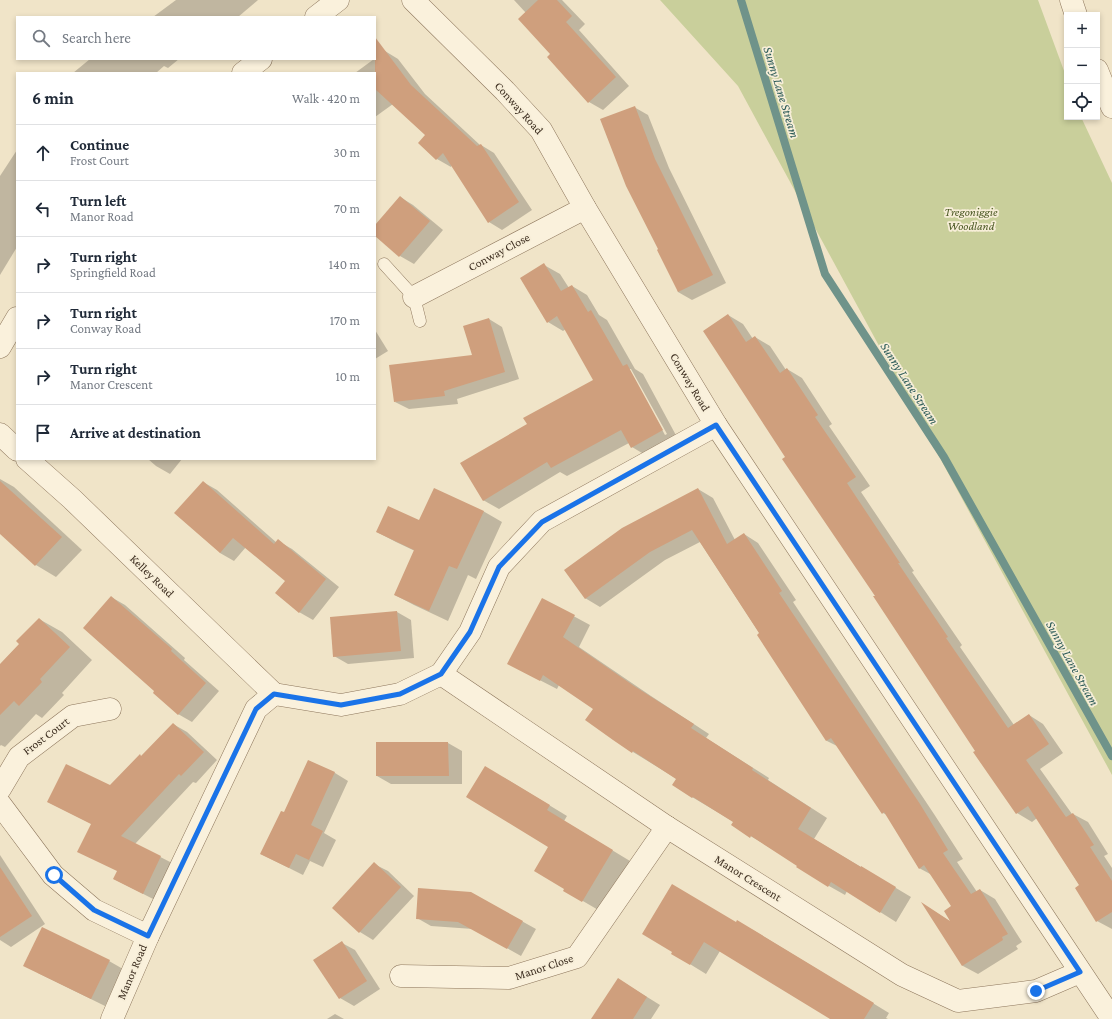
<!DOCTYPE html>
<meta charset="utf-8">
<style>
:root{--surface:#fff;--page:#f6f6f7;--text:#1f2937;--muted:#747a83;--line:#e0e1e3}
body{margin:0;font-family:"Crimson Pro",serif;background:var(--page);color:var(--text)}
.controls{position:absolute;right:12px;top:12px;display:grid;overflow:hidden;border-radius:0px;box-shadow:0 2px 6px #0003}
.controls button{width:36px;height:36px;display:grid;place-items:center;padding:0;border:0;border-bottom:1px solid var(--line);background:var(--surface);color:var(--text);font:20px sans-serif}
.stop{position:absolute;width:12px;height:12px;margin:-9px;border:3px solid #1a73e8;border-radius:50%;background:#fff}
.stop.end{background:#1a73e8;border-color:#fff;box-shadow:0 1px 4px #0008}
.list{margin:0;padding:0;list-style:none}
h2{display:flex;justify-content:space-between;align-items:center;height:52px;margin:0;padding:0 16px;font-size:17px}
h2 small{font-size:13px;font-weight:400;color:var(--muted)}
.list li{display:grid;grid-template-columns:26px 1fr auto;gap:12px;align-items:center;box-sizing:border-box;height:56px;padding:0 16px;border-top:1px solid var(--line)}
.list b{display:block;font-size:15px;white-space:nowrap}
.list p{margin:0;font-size:13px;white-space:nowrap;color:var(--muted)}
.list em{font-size:13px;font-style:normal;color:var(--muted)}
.icon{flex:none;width:22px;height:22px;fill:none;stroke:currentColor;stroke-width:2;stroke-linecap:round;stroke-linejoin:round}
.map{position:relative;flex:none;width:1112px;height:1019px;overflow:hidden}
.search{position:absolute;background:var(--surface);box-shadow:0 2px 6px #0003;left:16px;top:16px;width:360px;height:44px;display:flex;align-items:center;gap:10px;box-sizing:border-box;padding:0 14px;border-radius:0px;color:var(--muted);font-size:15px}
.panel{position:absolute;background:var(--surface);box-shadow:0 2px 6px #0003;left:16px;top:72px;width:360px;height:388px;border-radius:0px}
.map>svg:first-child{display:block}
</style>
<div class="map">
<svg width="1112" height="1019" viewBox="0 0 1112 1019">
<rect width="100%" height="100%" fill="#f0e4c8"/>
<polygon fill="#c9cf9b" points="660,0 1038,0 1067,79 1067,117 1081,117 1112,183 1112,775 738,86"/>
<g fill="#0003" fill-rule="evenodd">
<polygon points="176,0 258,0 238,17 153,17"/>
<polygon points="514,0 562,0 585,24 579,30 629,86 603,110 589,102 548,57 552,54 526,13"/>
<polygon points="385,51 398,59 425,94 480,145 481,145 494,153 532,210 502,230 489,222 452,165 451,167 437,159 420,142 426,135 393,104 375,117 375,73 355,73"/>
<polygon points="90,59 179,59 168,68 164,66 156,73 73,73"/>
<polygon points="634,107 648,115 669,168 726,283 692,300 678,292"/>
<polygon points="17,150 17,247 0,275 0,176"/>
<polygon points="400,197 413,205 443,230 414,264 400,256 375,235 375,227"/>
<path d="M544,265L560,274L569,288L572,286L587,295L599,315L607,320L635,369L643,374L678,439L647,456L632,447L629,443L567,476L560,472L499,509L483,500L528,424L595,381L566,329L563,331L548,322ZM629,369H631L667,434L665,435Z"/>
<polygon points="728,315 743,324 753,339 755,337 770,346 786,370 787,369 802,378 832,424 829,426 870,486 861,492 914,571 912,572 962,645 960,647 1014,725 1029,715 1043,724 1063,753 1040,769 1072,814 1073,814 1088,822 1108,854 1104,856 1112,868 1112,929 1097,921 1080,886 1037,818 1032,822 1017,813 975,752 976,751 786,457"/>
<polygon points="489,319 502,327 519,379 457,399 458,404 409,409 395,402 474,356"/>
<polygon points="375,330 388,351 375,359"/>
<polygon points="148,459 182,459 170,474 156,466"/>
<polygon points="0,479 14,487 82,550 56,577 36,565 0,532"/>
<polygon points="203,482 217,490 277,543 278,541 292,549 339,587 313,620 299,612 287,580 246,547 234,561 220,553"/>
<polygon points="698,489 713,498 735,540 744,534 758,543 796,600 793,602 934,814 963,859 957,862 977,892 980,890 995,899 1022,942 1016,946 1018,949 978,974 963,966 924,905 954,924 952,906 932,875 919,868 887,815 883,813 839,747 827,741 758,635 760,634 700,542 665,560 600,607 585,598"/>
<polygon points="483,511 502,522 476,579 468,575 448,621 414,605 395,595 415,551 396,542 377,532 420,521"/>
<polygon points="111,597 125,605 185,658 184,660 219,691 192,722 178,714 156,691"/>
<polygon points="542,599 590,625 579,647 651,696 709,734 706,738 769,778 768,780 827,818 814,839 911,897 896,922 847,891 845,895 829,886 799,865 732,825 734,822 692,797 677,779 633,752 587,720 594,708 559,685 557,689 524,672"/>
<polygon points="397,612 411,620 414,658 348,664 334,656 331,618"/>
<polygon points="39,619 62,632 92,660 62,693 64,695 42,718 36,714 5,747 1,745 0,746 0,665 20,644"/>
<polygon points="173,724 187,732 217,760 196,783 193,782 135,844 174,864 157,901 114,879 118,871 92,824 48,802 110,786 142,757"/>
<polygon points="377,743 448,743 462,751 462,784 391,784 377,776"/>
<polygon points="309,761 335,773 348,781 324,833 336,840 323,867 310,861 303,875 261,854 284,814"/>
<polygon points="503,777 567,816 564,821 630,861 600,911 564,890 565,889 550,846"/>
<polygon points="0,855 45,924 11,947 0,940"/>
<polygon points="374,864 388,871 414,896 373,940 360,932 333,908"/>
<polygon points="471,893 536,929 521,956 473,929 431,926 417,918"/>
<polygon points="736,923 753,930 889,1013 886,1018 888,1019 832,1019 720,951 706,974 672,953"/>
<polygon points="342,943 355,950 380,989 354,1006 340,998"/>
<polygon points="109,961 123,969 105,1006 38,973"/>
<polygon points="618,979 660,1005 651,1019 597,1019"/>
<polygon points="335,1014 344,1019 327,1019"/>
</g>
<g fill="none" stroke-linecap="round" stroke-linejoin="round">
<polyline stroke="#6f938a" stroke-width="8" points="741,0 825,274 944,457 1112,756"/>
</g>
<g fill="#cf9f7d">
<polygon points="538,0 557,0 572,16 566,22 616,77 588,103 547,57 550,54 518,19"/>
<polygon points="375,37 411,85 477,146 481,144 519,202 488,223 443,153 436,160 418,143 425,135 375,89"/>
<polygon points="635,106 655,159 713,275 678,292 657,250 658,249 626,186 600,119"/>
<polygon points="400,196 430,221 399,257 375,236 375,225"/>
<polygon points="544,263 561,291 572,285 588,312 591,310 623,366 627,364 663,430 631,448 621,430 551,468 547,462 483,501 460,463 527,424 523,418 593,380 557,316 547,323 520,278"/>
<polygon points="728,314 746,342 755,336 780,373 787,368 818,415 815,417 856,477 847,483 900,563 898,563 948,637 946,638 1008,728 1029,714 1049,744 1026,760 1066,817 1073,813 1094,845 1090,847 1112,881 1112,912 1096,922 1075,888 1079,885 1028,806 1016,814 973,752 975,751 873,596 875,596 782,459 785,457 703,331"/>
<polygon points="489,318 505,372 444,391 445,396 394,402 389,365 472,355 463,326"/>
<polygon points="0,481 62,537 35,566 0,534"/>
<polygon points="203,481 274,544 278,539 326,579 299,613 275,593 285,581 233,538 220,553 174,513"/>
<polygon points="434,488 484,511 457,569 449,566 429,611 394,595 414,550 376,532 388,506 419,520"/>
<polygon points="698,488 727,544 744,533 782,591 779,593 920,804 948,850 943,853 971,894 980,889 1008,934 1002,937 1003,940 962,966 921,902 950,921 944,911 951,906 924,865 919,869 884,812 882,814 831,738 826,741 757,635 759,633 692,530 650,552 585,599 564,570 622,528"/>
<polygon points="111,596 172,649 171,651 206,683 178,715 153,693 154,691 83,628"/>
<polygon points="542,598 575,615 563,637 634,686 694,724 691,728 753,768 752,770 811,808 798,829 861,867 861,866 896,887 880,913 831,882 828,887 796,867 797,866 751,836 750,838 731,825 733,822 693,797 692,798 672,785 676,779 633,751 632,753 613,740 585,720 593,709 543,675 540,681 507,664"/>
<polygon points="397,611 401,651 333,657 330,617"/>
<polygon points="39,618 70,647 40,679 42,682 19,706 14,701 0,715 0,664 19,644 16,641"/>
<polygon points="173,723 204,752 181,776 179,774 121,836 161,856 143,894 113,879 117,871 77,852 91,824 47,802 66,764 110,785 140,754 141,756"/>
<polygon points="376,742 448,742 449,776 376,776"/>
<polygon points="308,760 335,772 311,825 323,831 309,860 296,854 289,868 260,854 281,811 284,812"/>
<polygon points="485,766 550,805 547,810 613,850 582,902 563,891 564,889 534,871 548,847 466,797"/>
<polygon points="374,862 401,887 359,933 332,908"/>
<polygon points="0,867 32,916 0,937"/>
<polygon points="672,884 736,922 737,920 874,1003 864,1019 830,1019 704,942 690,965 671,954 672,952 642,934"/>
<polygon points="418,888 471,892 523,921 507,949 458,922 416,919"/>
<polygon points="42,927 110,960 91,999 23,966"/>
<polygon points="342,941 367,981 339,999 313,960"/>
<polygon points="618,978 647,997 633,1019 591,1019"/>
</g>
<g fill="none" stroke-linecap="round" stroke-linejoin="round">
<g stroke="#8d765c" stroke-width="13">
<polyline id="service" points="384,264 414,297 420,321"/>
</g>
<g stroke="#8d765c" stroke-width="23">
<g id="minor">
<polyline points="413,0 505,91 541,130 585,208 716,425 1112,1019"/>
<polyline points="1071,0 1076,15"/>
<polyline points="316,17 338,0"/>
<polyline points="1097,70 1112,107"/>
<polyline points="243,73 261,59"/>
<polyline points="414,297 585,208"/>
<polyline points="0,347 17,318"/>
<polyline points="0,434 17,450"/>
<polyline points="27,459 72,499 274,694"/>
<polyline points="441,674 667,827 902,975 958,1001 1036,991 1080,972"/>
<polyline points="274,694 341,705 400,694 441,674 470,632 499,567 542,521 716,425"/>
<polyline points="0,789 19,757 73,716 110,709"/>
<polyline points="0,804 53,875 94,910 148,936"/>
<polyline points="401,976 509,978 577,957 667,827"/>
<polyline points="112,1019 148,936 256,709 274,694"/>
</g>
</g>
<use href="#service" stroke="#faf1dc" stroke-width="12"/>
<use href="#minor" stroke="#faf1dc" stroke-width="22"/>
</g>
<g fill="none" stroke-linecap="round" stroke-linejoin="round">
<polyline stroke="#1a73e8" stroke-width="5" points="54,875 94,910 148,936 256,709 274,694 341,705 400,694 441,674 470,632 499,567 542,522 716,425 1080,972 1036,991"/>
</g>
<g text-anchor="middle" stroke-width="3.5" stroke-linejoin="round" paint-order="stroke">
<g font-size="12" fill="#3d2e20" stroke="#f7eed8">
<text transform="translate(519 108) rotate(48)" y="4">Conway Road</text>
<text transform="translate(499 252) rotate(-28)" y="4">Conway Close</text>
<text transform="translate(690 382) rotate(59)" y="4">Conway Road</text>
<text transform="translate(152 576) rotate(44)" y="4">Kelley Road</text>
<text transform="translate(46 736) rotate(-37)" y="4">Frost Court</text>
<text transform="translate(748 878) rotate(32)" y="4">Manor Crescent</text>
<text transform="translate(544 967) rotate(-18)" y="4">Manor Close</text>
<text transform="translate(132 972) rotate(-67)" y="4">Manor Road</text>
</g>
<g font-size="12" font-style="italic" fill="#4d5a26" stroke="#f7eed8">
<text x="971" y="216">Tregoniggie<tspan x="971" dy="14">Woodland</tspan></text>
</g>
<g font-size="13" font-style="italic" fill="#2f5d5a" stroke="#f7eed8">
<text transform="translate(782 92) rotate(73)" y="5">Sunny Lane Stream</text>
<text transform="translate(910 383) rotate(57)" y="5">Sunny Lane Stream</text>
<text transform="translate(1073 663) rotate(61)" y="5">Sunny Lane Stream</text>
</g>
</g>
</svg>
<div class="controls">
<button>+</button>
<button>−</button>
<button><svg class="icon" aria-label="locate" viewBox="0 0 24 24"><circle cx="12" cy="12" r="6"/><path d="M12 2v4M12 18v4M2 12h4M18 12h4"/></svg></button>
</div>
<div class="stop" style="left:54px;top:875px"></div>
<div class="stop end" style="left:1036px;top:991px"></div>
<div class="search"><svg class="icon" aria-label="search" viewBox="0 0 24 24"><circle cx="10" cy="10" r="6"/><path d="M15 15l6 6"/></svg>Search here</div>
<section class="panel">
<h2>6 min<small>Walk · 420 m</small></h2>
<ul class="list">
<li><svg class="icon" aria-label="ahead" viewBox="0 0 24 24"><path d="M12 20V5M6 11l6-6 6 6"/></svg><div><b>Continue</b><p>Frost Court</p></div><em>30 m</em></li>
<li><svg class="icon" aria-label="left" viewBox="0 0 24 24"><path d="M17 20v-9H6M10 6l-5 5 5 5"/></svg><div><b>Turn left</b><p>Manor Road</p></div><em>70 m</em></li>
<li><svg class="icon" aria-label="right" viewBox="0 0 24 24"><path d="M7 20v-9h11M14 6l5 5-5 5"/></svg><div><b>Turn right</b><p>Springfield Road</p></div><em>140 m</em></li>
<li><svg class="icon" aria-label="right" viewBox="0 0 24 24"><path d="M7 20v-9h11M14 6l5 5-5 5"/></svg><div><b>Turn right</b><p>Conway Road</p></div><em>170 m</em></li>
<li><svg class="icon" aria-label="right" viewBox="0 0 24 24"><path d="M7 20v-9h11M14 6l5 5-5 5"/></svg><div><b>Turn right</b><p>Manor Crescent</p></div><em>10 m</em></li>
<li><svg class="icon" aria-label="arrive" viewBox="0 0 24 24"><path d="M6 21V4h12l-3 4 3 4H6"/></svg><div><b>Arrive at destination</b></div></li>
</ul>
</section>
</div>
